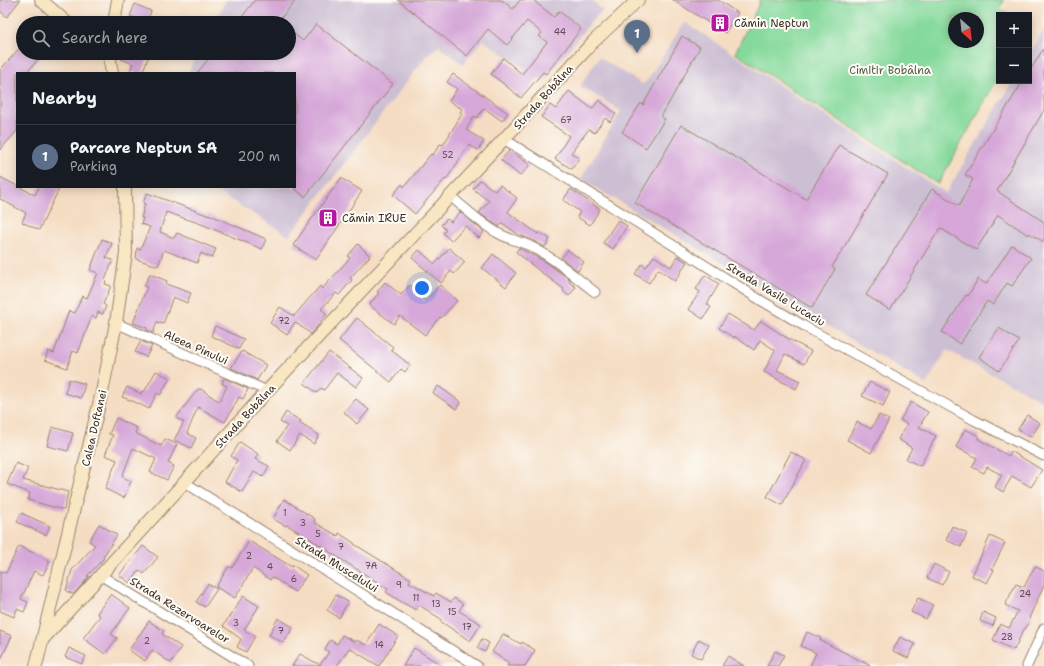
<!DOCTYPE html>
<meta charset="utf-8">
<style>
:root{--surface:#171b24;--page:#242831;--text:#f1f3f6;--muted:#9ea1a6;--line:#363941;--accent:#d93025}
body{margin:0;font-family:"Shantell Sans",sans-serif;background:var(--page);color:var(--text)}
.controls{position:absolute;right:12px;top:12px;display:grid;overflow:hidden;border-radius:0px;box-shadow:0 2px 10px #0003}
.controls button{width:36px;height:36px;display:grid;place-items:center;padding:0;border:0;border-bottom:1px solid var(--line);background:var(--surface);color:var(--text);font:20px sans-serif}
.compass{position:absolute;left:948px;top:12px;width:36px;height:36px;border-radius:50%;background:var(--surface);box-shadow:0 2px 10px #0003;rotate:153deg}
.you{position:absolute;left:422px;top:288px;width:14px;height:14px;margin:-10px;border:3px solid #fff;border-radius:50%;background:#1a73e8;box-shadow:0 0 0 6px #1a73e833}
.badge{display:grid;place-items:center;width:26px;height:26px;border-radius:50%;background:var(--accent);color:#fff;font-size:13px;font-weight:700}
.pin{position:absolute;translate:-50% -33px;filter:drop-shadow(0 1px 2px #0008)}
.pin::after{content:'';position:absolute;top:21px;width:14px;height:12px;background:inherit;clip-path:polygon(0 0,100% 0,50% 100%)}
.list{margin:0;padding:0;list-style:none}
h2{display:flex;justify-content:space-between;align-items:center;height:52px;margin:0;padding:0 16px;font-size:17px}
h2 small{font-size:13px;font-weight:400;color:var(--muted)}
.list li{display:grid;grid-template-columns:26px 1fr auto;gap:12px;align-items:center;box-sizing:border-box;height:64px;padding:0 16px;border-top:1px solid var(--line)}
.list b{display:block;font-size:15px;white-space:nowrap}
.list p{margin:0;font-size:13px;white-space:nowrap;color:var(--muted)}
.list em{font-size:13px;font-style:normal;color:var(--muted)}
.icon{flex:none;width:22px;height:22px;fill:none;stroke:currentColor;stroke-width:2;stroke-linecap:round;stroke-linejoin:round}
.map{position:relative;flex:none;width:1044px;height:666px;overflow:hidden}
.search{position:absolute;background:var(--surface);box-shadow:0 2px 10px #0003;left:16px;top:16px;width:280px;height:44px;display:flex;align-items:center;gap:10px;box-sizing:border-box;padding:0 14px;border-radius:22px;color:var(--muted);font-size:15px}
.panel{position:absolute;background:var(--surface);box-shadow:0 2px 10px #0003;left:16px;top:72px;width:280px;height:116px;border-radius:0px}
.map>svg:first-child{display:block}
</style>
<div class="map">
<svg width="1044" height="666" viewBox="0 0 1044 666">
<rect width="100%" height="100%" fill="#fdfcf7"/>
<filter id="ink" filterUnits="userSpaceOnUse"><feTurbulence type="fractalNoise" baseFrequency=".025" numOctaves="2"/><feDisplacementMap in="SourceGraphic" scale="8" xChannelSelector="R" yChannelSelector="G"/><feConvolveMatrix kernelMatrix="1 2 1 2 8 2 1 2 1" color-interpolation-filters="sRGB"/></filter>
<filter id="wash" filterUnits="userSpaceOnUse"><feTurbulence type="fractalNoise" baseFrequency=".012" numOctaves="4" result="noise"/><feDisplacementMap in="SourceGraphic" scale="16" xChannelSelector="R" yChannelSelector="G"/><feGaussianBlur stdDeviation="0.9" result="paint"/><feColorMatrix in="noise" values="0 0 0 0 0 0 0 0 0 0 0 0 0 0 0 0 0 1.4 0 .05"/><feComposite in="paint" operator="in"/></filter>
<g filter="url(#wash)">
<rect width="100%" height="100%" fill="#f5ddc3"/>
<g fill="#ccbed3">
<polygon points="226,0 591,0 603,10 591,22 543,81 483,40 463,64 439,46 428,54 289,236 210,187 295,187 295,73 188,73 198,53 289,53 289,23 214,23"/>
<polygon points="685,22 791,93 946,193 1013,81 1029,81 1029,55 1044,30 1044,402 947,350 926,384 581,179 621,111 580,86 599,57 642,84 646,82"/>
</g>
<path fill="#85d99b" stroke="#60825c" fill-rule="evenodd" d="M758,0H1004L1000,9L1010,15H999V76L938,184L735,53L760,2ZM954,18H978V42H954Z"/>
<g id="blocks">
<g fill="#d6a7d8">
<polygon points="0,0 20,0 7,17 0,11"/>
<polygon points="255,0 296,0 277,23 237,23"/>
<polygon points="398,0 502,0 513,9 520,0 533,0 554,17 559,11 581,29 546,74 543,72 521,98 491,74 503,58 522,74 547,42 539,36 542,33 527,21 507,45 488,29 467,56"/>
<polygon points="673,0 718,0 738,13 725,33"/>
<polygon points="135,4 151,11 147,22 130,16"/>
<polygon points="316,24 393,84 305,197 295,189 295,73 197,73 213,53 289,53 289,30 303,41"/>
<polygon points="682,36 700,47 661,117 665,119 646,148 622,132 641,103 643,105"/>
<polygon points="23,44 23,53 44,53 26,73 17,73 17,131 0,150 0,70"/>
<polygon points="1044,48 1044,110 997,191 1044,222 1044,242 1029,233 1028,235 998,215 976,250 940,228 890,310 866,295 932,189 959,206 973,179 965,175 1023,81 1029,81 1029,72"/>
<polygon points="123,53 150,53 142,73 136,73 130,71 133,64 121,59"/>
<polygon points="453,74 508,113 502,121 484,108 477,118 474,116 466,130 484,141 478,150 469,145 446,180 445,179 415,214 393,195 402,184 404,187 431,154 433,155 440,144 443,145 462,114 460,113 462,109 449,101 457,89 447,82"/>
<polygon points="569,91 592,109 599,100 616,114 610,122 605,118 594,133 589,129 571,153 579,158 572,169 555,159 569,136 541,117 550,105 556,109"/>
<polygon points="681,125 806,199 839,145 888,174 832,267 835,269 812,308 635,203"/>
<polygon points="510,150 530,165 520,176 501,160"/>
<polygon points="0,177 35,195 39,187 60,187 39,230 22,222 26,213 0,199"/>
<polygon points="341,178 362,191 316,260 293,245"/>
<polygon points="480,180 495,191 500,185 517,198 508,212 538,234 539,232 550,239 545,247 532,240 519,235 502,223 499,227 479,213 489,201 473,189"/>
<polygon points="571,189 600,209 590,225 577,217 580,212 563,200"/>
<polygon points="147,193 207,215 208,214 266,239 262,249 201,224 166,212 160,232 174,238 177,233 216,249 212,258 201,253 197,263 164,250 158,266 136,259 137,248 140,250 150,227 141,224 143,218 141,218 145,204 143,203"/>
<polygon points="460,212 484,232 479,238 465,226 451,241 443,233 446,230 441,225 447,219 451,222"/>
<polygon points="618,220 627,226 613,249 603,243"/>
<polygon points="102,239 112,243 106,258 113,260 105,280 106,281 105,284 111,286 103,304 106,306 103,314 98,312 96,318 92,316 78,353 73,351 67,368 45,360 48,351 54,353 69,311 75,313 82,296 87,298 98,273 90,270"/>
<polygon points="358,244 370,256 350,278 352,280 339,295 336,293 321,309 327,314 311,334 295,322 287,335 270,323 280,307 294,316 320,286 322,289 350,258 348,256"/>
<polygon points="1012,245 1031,258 1012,286 1007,283 993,305 987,301 960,344 942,332 966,295 968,296 978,279 986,284"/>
<polygon points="449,248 465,262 454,274 451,271 441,283 412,258 419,250 435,264"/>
<polygon points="519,248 544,261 571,280 569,282 576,287 569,296 563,291 564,289 542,273 516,252"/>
<polygon points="568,250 584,262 578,271 561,258"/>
<polygon points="493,254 516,273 506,287 482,268"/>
<polygon points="654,256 671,267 677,256 687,262 675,281 658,269 649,283 635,274 642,264 646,267"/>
<polygon points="150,274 167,281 166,284 191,293 187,303 173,297 163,324 157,322 153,333 147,330 147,328 133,323 147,287 144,286"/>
<polygon points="705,275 719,284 707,304 711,307 703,319 688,309 700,292 696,289"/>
<polygon points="385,282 401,295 410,285 425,301 440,285 457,301 441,318 440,317 425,335 400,316 394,324 369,305 379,293 377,292"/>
<polygon points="728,314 754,330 761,321 787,338 811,351 804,364 785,354 777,370 800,381 796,389 764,372 775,350 760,340 754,350 734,336 734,338 719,328"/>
<polygon points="357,318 393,347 391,350 410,365 405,372 401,369 391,382 339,340"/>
<polygon points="215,326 244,339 239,349 211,336"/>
<polygon points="999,328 1019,341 999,371 979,357"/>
<polygon points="141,341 152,346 146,357 135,352"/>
<polygon points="242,351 266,365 257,380 231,368"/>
<polygon points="329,352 363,378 356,387 337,373 324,390 321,388 317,393 304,383"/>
<polygon points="156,371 170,378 160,395 157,393 149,409 135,402 122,397 127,387 141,394 142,391 144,392"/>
<polygon points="224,378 248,389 243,399 239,397 225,422 198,407 187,433 196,438 191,448 174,440 184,422 176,418 198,389 201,389 215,399 220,401 227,386 222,384"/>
<polygon points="69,379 85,384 81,398 65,393"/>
<polygon points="870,382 890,392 883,406 862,396"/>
<polygon points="438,386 461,402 456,409 433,393"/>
<polygon points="356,399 369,410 357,424 344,412"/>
<polygon points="911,402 928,412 919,427 936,436 920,466 906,459 912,448 898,439 907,424 900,420"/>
<polygon points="286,412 301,421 299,423 319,435 314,444 300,435 290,450 277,441 287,426 280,422"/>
<polygon points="879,415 889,420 871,453 847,440 857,422 871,429"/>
<polygon points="1027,415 1040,423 1031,437 1018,429"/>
<polygon points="116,418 137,428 135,433 161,446 165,439 177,444 168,463 174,466 167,480 150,472 156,459 133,448 122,477 131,481 124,498 105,489 117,460 105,455 113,435 109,434"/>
<polygon points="52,427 73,433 68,451 47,446"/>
<polygon points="965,429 979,436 978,439 1009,456 1011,451 1042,470 1031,487 1012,476 1003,492 995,487 1002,475 987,467 984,473 972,467 977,458 956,447"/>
<polygon points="240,442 258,454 255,459 269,466 263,477 254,472 242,492 225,482 237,460 231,456"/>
<polygon points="791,452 806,460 782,505 767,497"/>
<polygon points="16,463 28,468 23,480 68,492 64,510 28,500 30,493 7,484"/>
<polygon points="284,499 315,519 314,522 338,536 339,533 354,543 354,544 411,579 409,582 434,596 436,593 451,602 454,598 463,604 459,611 481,624 470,641 440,621 441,619 419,605 416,610 405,604 386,592 388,589 328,551 328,550 287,525 286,526 273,519"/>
<polygon points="21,513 50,526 46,535 17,522"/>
<polygon points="99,524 117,535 103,557 104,558 87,576 89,576 83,584 73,594 66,591 72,570 95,545 89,541"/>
<polygon points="952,526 967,533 961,547 946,540"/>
<polygon points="990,536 1005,543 992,569 994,570 987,583 972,576"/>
<polygon points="249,541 292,567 293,565 307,575 295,592 272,577 270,580 253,568 235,598 216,587 229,566 232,568"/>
<polygon points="19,546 50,561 43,575 34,571 21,599 28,602 24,612 17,609 14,617 0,611 0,571 6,573"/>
<polygon points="143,546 158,557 144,574 139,570 130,583 119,575"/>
<polygon points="934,564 949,572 942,585 927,578"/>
<polygon points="1035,566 1044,571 1044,585 1029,618 1031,618 1025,629 1024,629 1014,650 993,640 1000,624 1009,628 1018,611 1005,605 1016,584 1024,587"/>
<polygon points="208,584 217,589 205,607 196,602"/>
<polygon points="111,594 130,608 111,634 117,638 105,654 83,638 100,616 97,613"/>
<polygon points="336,595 348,602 339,618 327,610"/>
<polygon points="243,596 259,606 244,630 255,636 246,652 237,647 241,639 223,626"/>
<polygon points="918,598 933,605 926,619 911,612"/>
<polygon points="983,612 996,618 993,626 980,621"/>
<polygon points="278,618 293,627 284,643 269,635"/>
<polygon points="149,621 164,631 162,634 181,647 171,663 152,650 145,661 129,650"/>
<polygon points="379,624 398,636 379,666 349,648 337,666 292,666 300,654 320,665 329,652 325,649 330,640 337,644 342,635 355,642 356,640 366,645"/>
<polygon points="0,631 12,636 0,661"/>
<polygon points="807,632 821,638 820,640 871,666 810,666 816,653 801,646"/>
<polygon points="503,634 521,644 522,642 535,650 525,666 507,666 509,663 492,652"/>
<polygon points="900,637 915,644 908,658 893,651"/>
<polygon points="482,639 489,643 485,652 477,648"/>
<polygon points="699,639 709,645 701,659 691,654"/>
<polygon points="69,648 86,656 82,664 65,657"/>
<polygon points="414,648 443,666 403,666"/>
<polygon points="775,651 784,655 778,666 767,666"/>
<polygon points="728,656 744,666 722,666"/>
</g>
</g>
</g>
<g filter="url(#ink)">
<use href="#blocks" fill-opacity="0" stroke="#988470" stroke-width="1"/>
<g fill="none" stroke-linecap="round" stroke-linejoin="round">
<g stroke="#988470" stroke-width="11">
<g id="minor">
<polyline points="504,139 762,301 811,330 974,420 1044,456"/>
<path d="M450,196C465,208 480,223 496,232C507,239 519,241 530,246C553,257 574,276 595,292"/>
<polyline points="116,323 267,391"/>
<polyline points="184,482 477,666"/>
<polyline points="100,575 248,666"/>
<polyline points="1027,666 1044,628"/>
</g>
</g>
<g stroke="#988470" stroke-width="14">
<g id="secondary">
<polyline points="41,0 67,23"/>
<polyline points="114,23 118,0"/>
<polyline points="111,53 110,61 112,73"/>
<polyline points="43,639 267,391 504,139 594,41 638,0"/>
<polyline points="36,666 102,392 116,323 126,253 125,187"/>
</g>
</g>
<use href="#minor" stroke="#fff" stroke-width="9"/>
<use href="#secondary" stroke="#f9e7c3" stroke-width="12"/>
</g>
</g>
<defs>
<g id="building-square" transform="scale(1)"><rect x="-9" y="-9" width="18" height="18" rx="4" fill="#b5179e" stroke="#fdfcf7"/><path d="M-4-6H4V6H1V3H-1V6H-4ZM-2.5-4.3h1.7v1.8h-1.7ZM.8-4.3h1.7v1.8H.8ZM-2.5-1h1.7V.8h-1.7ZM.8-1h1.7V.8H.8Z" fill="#fff"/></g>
</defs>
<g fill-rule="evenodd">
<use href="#building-square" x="720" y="23"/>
<use href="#building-square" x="328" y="218"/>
</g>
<g text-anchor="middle" stroke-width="4" stroke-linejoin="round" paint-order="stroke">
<g font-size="9" fill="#62494c">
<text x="560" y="35">44</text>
<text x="566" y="123">67</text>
<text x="448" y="158">52</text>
<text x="284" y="324">72</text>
<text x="285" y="516">1</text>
<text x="303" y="526">3</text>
<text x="318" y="537">5</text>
<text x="341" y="550">7</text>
<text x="249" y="559">2</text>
<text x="371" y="569">7A</text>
<text x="270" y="570">4</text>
<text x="294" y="582">6</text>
<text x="399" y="588">9</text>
<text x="1025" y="597">24</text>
<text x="416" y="601">11</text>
<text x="436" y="607">13</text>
<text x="452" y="615">15</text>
<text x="236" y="626">3</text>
<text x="467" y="630">17</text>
<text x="281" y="634">7</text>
<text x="1007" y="640">28</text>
<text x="147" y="644">2</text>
<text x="379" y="648">14</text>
</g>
<g font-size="11" fill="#3b2a1e" stroke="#fdfcf7" text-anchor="start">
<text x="734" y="27">Cămin Neptun</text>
<text x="342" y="222">Cămin IRUE</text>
</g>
<g font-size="11" fill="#515f44" stroke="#fdfcf7">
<text x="890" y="74">Cimitir Bobâlna</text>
</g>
<g font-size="11" fill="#3b2a1e" stroke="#fdfcf7">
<text transform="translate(543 97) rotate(-48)" y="4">Strada Bobâlna</text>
<text transform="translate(776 294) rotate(31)" y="4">Strada Vasile Lucaciu</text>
<text transform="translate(196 347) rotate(24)" y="4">Aleea Pinului</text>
<text transform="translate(245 416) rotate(-47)" y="4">Strada Bobâlna</text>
<text transform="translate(94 428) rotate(-77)" y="4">Calea Doftanei</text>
<text transform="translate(337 564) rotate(32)" y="4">Strada Muscelului</text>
<text transform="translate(180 610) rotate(32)" y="4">Strada Rezervoarelor</text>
</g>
</g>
</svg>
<div class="controls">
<button>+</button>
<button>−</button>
</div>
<svg class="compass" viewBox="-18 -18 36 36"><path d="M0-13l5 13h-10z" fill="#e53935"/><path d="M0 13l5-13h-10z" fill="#9ea1a6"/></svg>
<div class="you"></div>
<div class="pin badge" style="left:637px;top:53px;background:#5c6f8a">1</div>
<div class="search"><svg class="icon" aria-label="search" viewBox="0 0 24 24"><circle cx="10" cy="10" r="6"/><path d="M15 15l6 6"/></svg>Search here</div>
<section class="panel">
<h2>Nearby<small></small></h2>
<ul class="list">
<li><span class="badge" style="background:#5c6f8a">1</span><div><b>Parcare Neptun SA</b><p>Parking</p></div><em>200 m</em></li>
</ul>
</section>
</div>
